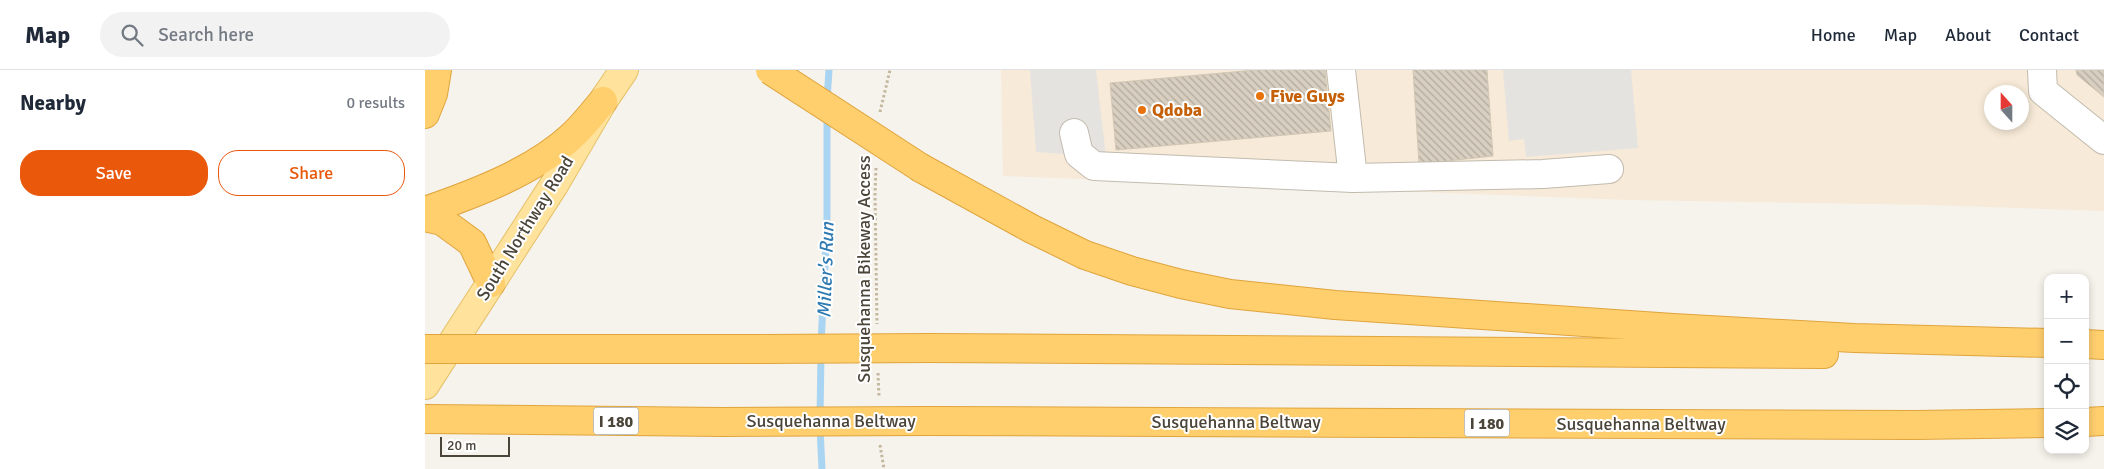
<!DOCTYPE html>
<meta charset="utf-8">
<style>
:root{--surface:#fff;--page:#f2f2f3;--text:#1f2937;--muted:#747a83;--line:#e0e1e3;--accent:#ea580c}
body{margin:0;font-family:Signika,sans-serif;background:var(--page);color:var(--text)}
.controls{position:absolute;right:15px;bottom:15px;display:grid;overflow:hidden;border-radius:10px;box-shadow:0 2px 8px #0003}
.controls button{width:45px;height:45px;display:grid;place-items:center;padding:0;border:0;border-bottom:1px solid var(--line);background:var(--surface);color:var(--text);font:25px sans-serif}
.compass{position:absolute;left:1559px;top:15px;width:45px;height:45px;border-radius:50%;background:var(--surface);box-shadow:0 2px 8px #0003;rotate:339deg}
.scale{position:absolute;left:15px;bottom:12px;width:70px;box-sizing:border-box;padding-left:5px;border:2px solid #4b4439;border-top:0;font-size:14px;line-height:18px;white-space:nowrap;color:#4b4439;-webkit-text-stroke:4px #fff;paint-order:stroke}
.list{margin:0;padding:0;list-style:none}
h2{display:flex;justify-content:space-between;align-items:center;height:65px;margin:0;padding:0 20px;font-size:21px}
h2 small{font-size:16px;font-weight:400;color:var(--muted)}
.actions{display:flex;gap:10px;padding:15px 20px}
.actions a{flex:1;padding:11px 0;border:1px solid var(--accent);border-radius:20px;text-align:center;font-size:18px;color:var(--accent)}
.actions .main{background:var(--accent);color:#fff}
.icon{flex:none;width:28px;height:28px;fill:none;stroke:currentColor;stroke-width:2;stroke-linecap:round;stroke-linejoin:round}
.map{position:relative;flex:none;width:1679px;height:399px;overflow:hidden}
header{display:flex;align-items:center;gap:30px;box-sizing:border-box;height:70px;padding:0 25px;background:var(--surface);border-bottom:1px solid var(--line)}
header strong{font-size:24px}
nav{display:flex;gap:28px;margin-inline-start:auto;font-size:18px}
.search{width:350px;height:45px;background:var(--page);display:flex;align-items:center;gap:12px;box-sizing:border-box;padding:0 18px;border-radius:28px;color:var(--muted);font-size:19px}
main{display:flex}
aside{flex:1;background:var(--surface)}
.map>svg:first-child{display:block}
</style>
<header>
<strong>Map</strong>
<div class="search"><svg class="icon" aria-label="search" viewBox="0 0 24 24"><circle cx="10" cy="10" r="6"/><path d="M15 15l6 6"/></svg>Search here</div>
<nav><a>Home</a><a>Map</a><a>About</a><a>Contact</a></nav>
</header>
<main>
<aside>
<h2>Nearby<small>0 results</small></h2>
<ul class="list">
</ul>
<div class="actions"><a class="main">Save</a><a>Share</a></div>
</aside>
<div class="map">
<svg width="1679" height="399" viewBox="0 0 1679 399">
<defs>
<pattern id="building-back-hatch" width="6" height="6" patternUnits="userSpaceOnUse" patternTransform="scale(1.25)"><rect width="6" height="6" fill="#d8cfc1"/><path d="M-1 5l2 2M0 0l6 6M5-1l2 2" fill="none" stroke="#b1aa9e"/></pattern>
</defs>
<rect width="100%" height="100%" fill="#f6f3ec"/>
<path fill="#f7ead8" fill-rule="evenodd" d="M576,0H1679V141L1504,135L1203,130L578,106ZM1566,22H1596V52H1566Z"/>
<g fill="#e5e3e0">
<polygon points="605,0 671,0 681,87 611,82"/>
<polygon points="1078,0 1206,0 1213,78 1101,87 1099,69 1084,71"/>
</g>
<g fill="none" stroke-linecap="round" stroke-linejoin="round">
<g stroke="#a9d4f2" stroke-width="7">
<polyline points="402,30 404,0"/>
<polyline points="396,274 402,154 402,45"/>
<polyline points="395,347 396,285"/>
<polyline points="395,358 397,399"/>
</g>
</g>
<g fill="url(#building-back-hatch)" stroke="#d3c7b4">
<polygon points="830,0 900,0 906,61 691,80 685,13"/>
<polygon points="988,0 1062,0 1068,86 994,94"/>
<polygon points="1651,0 1679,0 1679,27 1652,5"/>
</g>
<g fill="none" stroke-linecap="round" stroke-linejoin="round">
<g stroke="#c2bbae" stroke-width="30">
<g id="minor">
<polyline points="916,0 928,108"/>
<polyline points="1617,0 1618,21 1679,70"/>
<polyline points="649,63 654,84 669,96 928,108 1118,104 1184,99"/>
</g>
</g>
<g stroke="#e6c16a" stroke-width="30">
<polyline id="major" points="0,315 129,115 178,31 199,0"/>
</g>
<g stroke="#e0a43c" stroke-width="30">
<g id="highway">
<polyline points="0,44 8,24 12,0"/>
<polyline points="496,98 607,159 660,185 707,201 756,214 805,224 910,235 1248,258 1429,268 1623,273"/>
<path d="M0,141C49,124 108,102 147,66C158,56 168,43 178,31"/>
<polyline points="0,147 17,151 47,173 66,213"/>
<polyline points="1660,274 1679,275"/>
<polyline points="504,278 1399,284"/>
<polyline points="128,279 321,279"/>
<polyline points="0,349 298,352"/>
<polyline points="502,351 1490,355 1623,353"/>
<polyline points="1660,352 1679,351"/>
</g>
</g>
<g stroke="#c4b79f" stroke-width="3" stroke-dasharray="2.5 2.5" stroke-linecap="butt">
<polyline points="455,42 465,0"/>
<polyline points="451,98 450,124 452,254"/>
<polyline points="453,303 454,326"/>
<polyline points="455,375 459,399"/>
</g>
<use href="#minor" stroke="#fff" stroke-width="28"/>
<use href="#major" stroke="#ffe39c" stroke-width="28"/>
<use href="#highway" stroke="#ffcf6e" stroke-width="28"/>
<g stroke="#e0a43c" stroke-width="30" stroke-linecap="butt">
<g id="highway-bridge">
<polyline points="345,0 496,98"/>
<polyline points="0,279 128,279"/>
<polyline points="321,279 504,278"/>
<polyline points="298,352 502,351"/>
</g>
</g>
<use href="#highway-bridge" stroke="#ffcf6e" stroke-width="28"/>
</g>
<g fill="#e8710a" stroke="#fff" stroke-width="2">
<circle cx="835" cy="26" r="5"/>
<circle cx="717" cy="40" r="5"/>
</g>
<g text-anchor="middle" stroke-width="4" stroke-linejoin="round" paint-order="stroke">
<g fill="#fff" stroke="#817c74" stroke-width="1">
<rect x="168.5" y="337.5" width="45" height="27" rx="4"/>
<rect x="1039.5" y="339.5" width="45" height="27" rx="4"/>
</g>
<g font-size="16" font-weight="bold" fill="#4b4439">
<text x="191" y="357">I 180</text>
<text x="1062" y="359">I 180</text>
</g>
<g font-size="18" font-weight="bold" fill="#c56008" stroke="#fff" text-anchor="start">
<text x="845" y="32">Five Guys</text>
<text x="727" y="46">Qdoba</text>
</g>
<g font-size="18" fill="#4b4439" stroke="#fff">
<text transform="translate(100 158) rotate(-58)" y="6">South Northway Road</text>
<text transform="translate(439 199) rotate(-90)" y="6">Susquehanna Bikeway Access</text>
<text x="406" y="357">Susquehanna Beltway</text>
<text x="811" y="358">Susquehanna Beltway</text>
<text x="1216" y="360">Susquehanna Beltway</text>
</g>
<g font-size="19" font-style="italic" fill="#2e7ab2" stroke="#fff">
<text transform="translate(400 200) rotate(-88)" y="7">Miller's Run</text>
</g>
</g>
</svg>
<div class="controls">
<button>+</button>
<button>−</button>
<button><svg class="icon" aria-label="locate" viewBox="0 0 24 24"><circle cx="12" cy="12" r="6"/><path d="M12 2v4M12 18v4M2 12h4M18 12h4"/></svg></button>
<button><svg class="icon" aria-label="layers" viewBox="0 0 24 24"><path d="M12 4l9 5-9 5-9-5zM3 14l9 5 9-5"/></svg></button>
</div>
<svg class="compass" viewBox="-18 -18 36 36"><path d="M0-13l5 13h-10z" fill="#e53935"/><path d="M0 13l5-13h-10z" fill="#747a83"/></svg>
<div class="scale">20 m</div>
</div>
</main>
